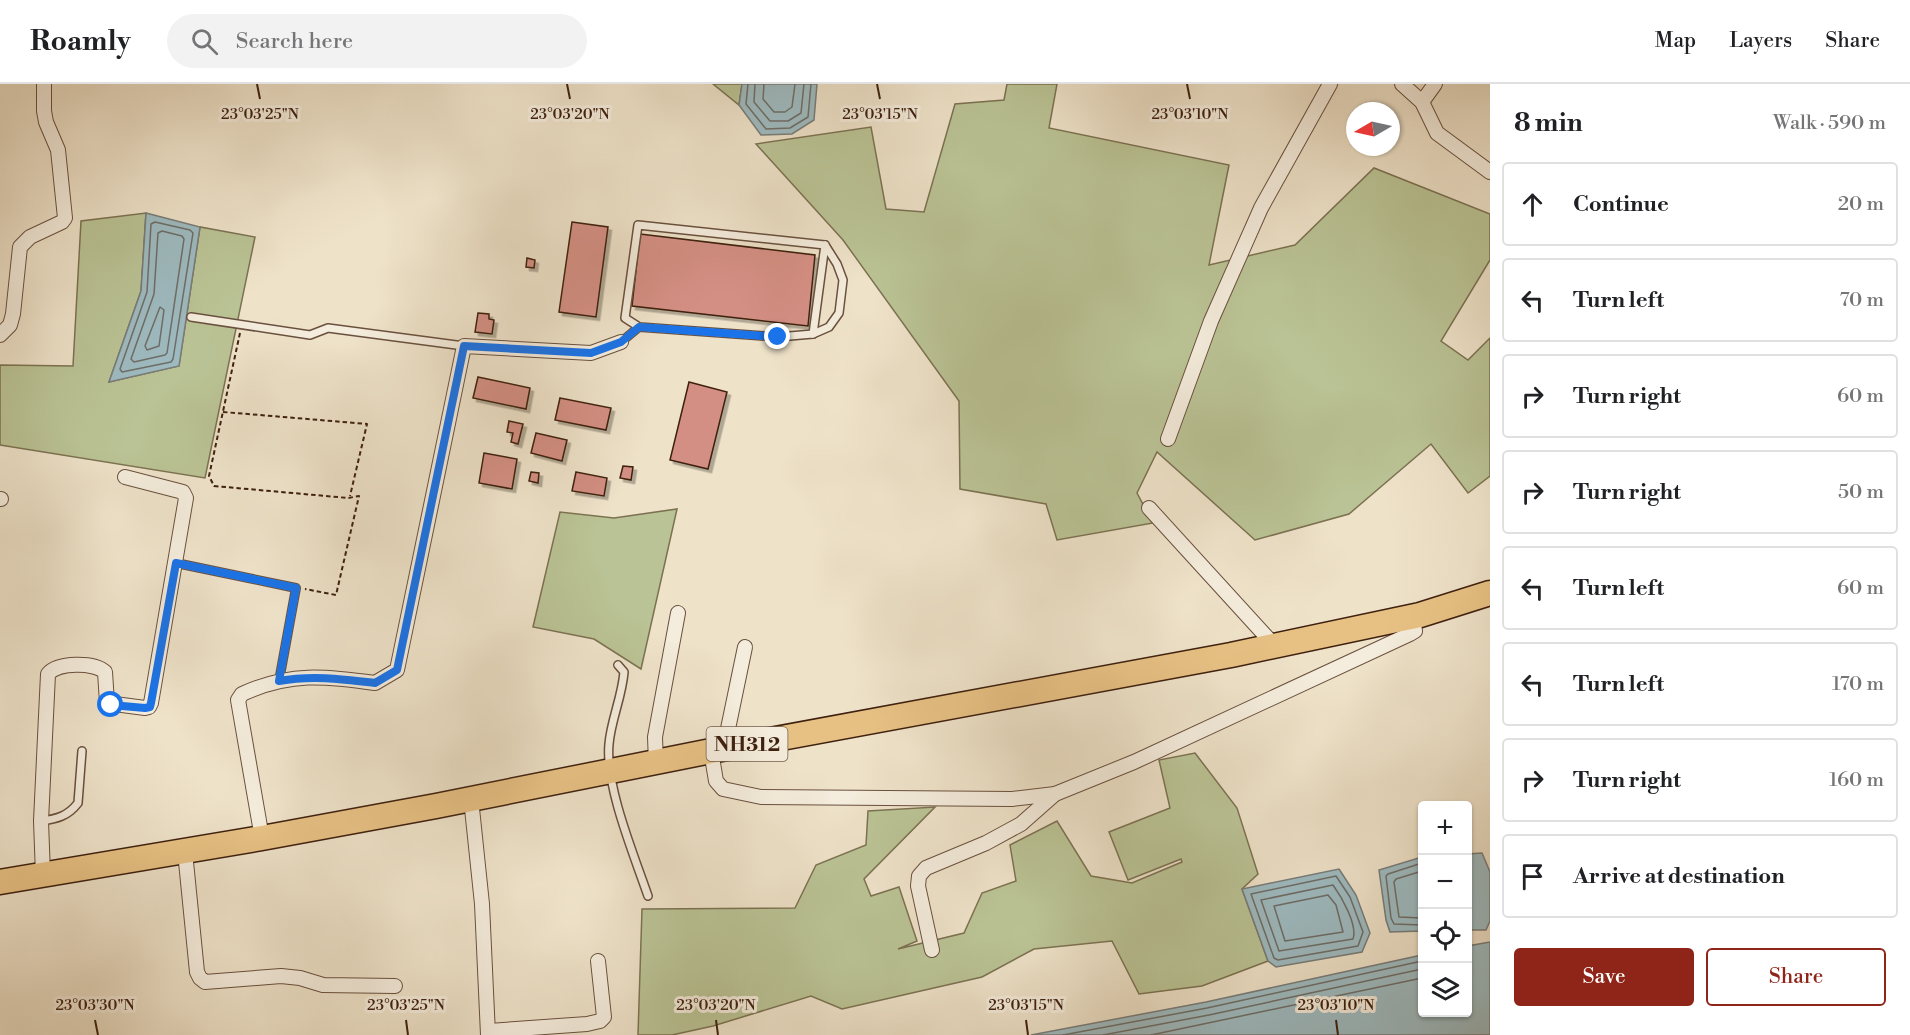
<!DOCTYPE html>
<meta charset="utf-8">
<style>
:root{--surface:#fff;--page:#f2f2f2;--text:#202124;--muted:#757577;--line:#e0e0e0;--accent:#8f2418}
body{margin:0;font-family:"Libre Bodoni",serif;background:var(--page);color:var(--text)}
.controls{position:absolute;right:18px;bottom:18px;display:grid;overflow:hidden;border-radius:6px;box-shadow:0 2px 4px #0004}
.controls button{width:54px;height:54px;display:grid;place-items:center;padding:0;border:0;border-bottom:2px solid var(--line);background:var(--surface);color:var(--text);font:30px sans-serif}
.compass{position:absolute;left:1346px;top:18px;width:54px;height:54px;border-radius:50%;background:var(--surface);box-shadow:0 2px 4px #0004;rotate:261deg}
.stop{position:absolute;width:18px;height:18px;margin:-14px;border:4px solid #1a73e8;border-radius:50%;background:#fff}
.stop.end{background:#1a73e8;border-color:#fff;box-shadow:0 2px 6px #0008}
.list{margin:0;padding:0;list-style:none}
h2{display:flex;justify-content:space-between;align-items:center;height:78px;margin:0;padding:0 24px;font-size:26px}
h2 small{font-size:20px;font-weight:400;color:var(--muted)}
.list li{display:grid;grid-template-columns:39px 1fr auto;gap:18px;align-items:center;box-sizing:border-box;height:84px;margin:0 12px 12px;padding:0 12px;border:2px solid var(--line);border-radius:6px}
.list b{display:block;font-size:22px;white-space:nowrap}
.list em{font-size:20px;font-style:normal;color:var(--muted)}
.actions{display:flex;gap:12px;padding:18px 24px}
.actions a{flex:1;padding:14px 0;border:2px solid var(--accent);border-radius:6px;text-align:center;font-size:21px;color:var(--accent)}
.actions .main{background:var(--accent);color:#fff}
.icon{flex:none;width:33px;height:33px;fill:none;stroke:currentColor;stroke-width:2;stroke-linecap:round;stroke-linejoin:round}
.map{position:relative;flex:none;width:1490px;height:951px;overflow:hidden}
header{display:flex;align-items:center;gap:36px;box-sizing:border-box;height:84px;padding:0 30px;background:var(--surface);border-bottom:2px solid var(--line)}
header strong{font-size:28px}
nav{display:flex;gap:33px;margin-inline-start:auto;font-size:21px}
.search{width:420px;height:54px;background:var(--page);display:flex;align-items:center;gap:15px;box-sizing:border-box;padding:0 21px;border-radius:33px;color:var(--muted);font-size:22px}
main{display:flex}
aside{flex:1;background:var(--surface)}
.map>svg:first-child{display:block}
</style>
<header>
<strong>Roamly</strong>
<div class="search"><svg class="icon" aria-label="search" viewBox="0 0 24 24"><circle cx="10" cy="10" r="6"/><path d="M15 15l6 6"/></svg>Search here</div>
<nav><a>Map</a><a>Layers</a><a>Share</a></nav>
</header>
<main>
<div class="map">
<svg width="1490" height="951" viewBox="0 0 1490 951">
<defs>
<filter id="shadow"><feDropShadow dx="3.5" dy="3.5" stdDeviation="0" flood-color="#0004"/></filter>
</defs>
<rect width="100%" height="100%" fill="#eee2c9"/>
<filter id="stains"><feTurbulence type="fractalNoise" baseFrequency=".00333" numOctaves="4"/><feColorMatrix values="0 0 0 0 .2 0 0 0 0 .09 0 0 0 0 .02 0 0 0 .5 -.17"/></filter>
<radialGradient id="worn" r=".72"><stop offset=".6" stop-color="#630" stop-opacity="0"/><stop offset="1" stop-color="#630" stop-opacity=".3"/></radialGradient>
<g fill="#bac395" stroke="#7c7252" stroke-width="1.5">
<polygon points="713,0 742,0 739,21"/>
<polygon points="1007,0 1057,0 1049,44 1229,81 1209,181 1295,161 1374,84 1490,130 1490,176 1441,257 1468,276 1490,254 1490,392 1468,409 1431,360 1349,430 1255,456 1157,368 1137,409 1153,439 1057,456 1046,420 960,405 959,317 843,156 756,60 871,43 886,125 924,128 955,20 1004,16"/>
<polygon points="146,129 141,207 109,298 179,282 200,143 255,153 205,394 0,361 0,281 73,282 81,137"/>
<polygon points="677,425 641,585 594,555 533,543 560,428 614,434"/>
<polygon points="1195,669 1237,724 1258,790 1242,805 1268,877 1202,902 1139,910 1112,857 1034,865 982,893 842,925 811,912 713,942 672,951 638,951 642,825 795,824 816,781 866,761 868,727 935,723 864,795 871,812 899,803 917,857 898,865 964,849 982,809 1016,797 1010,761 1057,737 1091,792 1132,799 1182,778 1181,775 1128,796 1109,748 1170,724 1159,676"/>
</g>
<g fill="#9ebbc1" stroke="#787d7a" stroke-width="1.5">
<polygon points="742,0 817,0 814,36 792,50 761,51 739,21"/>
<polygon points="146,129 200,143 179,282 109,298 141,207"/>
<polygon points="1482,769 1490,788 1490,837 1486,846 1468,846 1468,770"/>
<polygon points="1422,773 1422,847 1390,848 1386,836 1379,786"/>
<polygon points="1339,785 1356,811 1370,849 1362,868 1276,883 1268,877 1242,805"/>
<polygon points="1490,858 1490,951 1031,951 1206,918 1422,871 1422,928 1468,928 1468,862"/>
</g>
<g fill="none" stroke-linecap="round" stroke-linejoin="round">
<g stroke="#6e6e68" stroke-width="1.5">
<polyline points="748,0 746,20 766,45 790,44 808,33 811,0"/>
<polyline points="755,0 754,18 770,37 788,37 801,29 804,0"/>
<polyline points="764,0 763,15 774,28 785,28 792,23 795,0"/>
<polygon points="155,138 190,146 193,149 173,275 171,278 122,288 120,285 147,208 151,140"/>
<polygon points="162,147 182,152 184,155 167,269 165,271 134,278 131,275 154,210 158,149"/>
<polygon points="160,223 164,226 159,262 147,266 145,262"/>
<polyline points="1422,779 1388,790 1386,792 1391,834 1394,840 1422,841"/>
<polyline points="1422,787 1396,795 1394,798 1399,833 1422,834"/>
<polygon points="1336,792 1350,813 1363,848 1358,862 1278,876 1274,874 1251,810"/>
<path d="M1333,801C1341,812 1358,841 1353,855L1279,867L1261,816Z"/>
<polygon points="1328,811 1336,821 1343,848 1285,857 1274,822"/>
<polyline points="1063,951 1207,924 1422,877"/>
<polyline points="1103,951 1209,931 1422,885"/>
<polyline points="1151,951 1422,894"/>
</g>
</g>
<g fill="#d48f84" stroke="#3e200f" stroke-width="1.5" filter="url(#shadow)">
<polygon points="572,138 608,143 596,233 559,228"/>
<polygon points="640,150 815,171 808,242 632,222"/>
<polygon points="527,174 535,176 534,184 526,183"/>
<polygon points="478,229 489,230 489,235 494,236 492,250 475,248"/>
<polygon points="478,293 530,304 526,325 473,314"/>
<polygon points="689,298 727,308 708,385 670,376"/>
<polygon points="560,314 611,324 606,346 555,336"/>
<polygon points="509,337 523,340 518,360 511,358 513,349 507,348"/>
<polygon points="536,349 567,356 562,377 531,369"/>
<polygon points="484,369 517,375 512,405 479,399"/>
<polygon points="623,382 633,383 631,396 620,394"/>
<polygon points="531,388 539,389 538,399 529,397"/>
<polygon points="576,388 607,394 604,412 572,407"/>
</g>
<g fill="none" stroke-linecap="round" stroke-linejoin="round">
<g stroke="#6a503e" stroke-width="10">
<g id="lane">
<polyline points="191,233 310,251 328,244 464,262"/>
<polyline points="813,250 829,243 839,229 843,196 837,180 825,161"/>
<polyline points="621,258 639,243 778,253 813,250 825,161 638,141 625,234 639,243"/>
<polyline points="176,479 296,504 279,597"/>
<path d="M618,581L624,588C622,613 611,636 609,660C605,702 634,771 648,812"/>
<path d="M41,737C57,735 68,732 78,719L82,667"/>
</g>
</g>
<g stroke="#6a503e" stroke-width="16">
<g id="street">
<polyline points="1402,0 1422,18 1437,49 1490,88"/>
<polyline points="1422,18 1435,0"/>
<polyline points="0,251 10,241 13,230 20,163 30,153 62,138 65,134 58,66 46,38 44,27 44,0"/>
<polyline points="1168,355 1211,237 1261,124 1330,0"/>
<polyline points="0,415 1,415"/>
<polyline points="1149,424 1274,561"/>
<polyline points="724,664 745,563"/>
<polyline points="711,667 716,697 723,705 761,713 1012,715 1055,710 1134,678 1410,550 1415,547 1413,532"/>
<polyline points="656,679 655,653 678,529"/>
<polyline points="471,715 482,820 488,951"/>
<path d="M262,754L238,616L242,610C290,588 325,592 375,599L397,586L464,262L591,269L621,258"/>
<polyline points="185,768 197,888 200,894 205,898 281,892 300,894 323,901 395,902"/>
<path d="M43,791L41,737L48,590C58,578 94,578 105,588L107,619L145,624L149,623L151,619L186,414L183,408L125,393"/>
<polyline points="932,866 918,802 919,792 926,784 986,759 1021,740 1055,710"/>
<polyline points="489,947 587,940 600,937 604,933 598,877"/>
</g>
</g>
<g stroke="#3e200f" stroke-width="27">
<polyline id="highway" points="0,798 262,754 436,722 711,667 1231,571 1420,531 1490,509"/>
</g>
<g stroke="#3e200f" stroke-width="2" stroke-dasharray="4.5 3" stroke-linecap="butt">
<polyline points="240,249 209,392 214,402 348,414 359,412 336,511 305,505"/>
<polyline points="223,328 367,340 350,412"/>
</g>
<use href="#lane" stroke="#f4ecdc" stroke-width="7"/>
<use href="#street" stroke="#f4ecdc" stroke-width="14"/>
<use href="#highway" stroke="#e7c184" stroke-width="24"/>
</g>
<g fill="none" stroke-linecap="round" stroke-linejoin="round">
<path stroke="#1a73e8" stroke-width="8" d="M111,621L145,624L150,623L151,619L176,479L296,504L279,597C312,591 342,595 375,599L397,586L464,262L591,269L621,258L639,243L778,253"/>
</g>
<path fill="none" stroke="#3e200f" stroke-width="2" d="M257,0L260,15M567,0L570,15M877,0L880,15M1187,0L1190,15M95,936L98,951M406,936L408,951M716,936L718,951M1026,936L1028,951M1336,936L1338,951"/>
<g text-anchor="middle" stroke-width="6" stroke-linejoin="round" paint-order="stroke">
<rect fill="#f4ecdc" stroke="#755d4c" stroke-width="1.5" x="706.5" y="643" width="81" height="34" rx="4.5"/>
<g font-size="20" font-weight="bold" fill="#3e200f">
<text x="747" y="667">NH312</text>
</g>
</g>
<g font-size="15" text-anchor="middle" fill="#3e200f" stroke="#f4ecdc" stroke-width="6" stroke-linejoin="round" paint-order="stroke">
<text x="260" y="35">23°03'25"N</text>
<text x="570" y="35">23°03'20"N</text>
<text x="880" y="35">23°03'15"N</text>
<text x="1190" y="35">23°03'10"N</text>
<text x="95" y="926">23°03'30"N</text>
<text x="406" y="926">23°03'25"N</text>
<text x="716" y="926">23°03'20"N</text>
<text x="1026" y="926">23°03'15"N</text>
<text x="1336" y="926">23°03'10"N</text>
</g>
<rect width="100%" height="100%" filter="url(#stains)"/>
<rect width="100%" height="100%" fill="url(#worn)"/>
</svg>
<div class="controls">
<button>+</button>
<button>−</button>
<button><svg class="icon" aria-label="locate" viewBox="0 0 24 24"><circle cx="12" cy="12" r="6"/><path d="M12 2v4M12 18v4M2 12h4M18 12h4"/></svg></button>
<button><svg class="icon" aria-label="layers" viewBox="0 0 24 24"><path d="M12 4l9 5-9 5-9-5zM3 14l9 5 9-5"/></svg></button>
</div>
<svg class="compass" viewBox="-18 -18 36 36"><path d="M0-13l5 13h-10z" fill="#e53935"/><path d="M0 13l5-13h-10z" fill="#757577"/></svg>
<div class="stop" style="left:111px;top:621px"></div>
<div class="stop end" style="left:778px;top:253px"></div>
</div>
<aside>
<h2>8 min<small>Walk · 590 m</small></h2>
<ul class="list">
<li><svg class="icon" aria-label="ahead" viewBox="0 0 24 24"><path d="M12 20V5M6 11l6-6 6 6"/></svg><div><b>Continue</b></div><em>20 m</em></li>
<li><svg class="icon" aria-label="left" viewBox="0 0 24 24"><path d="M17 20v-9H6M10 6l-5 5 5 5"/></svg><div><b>Turn left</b></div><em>70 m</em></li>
<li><svg class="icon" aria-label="right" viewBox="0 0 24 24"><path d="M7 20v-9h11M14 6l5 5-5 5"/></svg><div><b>Turn right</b></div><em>60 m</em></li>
<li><svg class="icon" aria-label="right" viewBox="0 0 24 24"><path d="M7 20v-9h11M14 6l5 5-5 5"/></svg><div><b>Turn right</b></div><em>50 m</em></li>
<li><svg class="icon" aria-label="left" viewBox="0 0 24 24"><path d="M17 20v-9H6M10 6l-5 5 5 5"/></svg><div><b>Turn left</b></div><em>60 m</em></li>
<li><svg class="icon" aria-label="left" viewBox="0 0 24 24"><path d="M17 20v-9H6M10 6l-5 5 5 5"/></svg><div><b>Turn left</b></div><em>170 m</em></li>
<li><svg class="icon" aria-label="right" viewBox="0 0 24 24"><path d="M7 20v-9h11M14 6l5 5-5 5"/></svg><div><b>Turn right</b></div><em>160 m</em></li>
<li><svg class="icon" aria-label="arrive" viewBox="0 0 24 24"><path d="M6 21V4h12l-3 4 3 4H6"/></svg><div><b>Arrive at destination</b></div></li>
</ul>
<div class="actions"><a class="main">Save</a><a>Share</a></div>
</aside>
</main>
